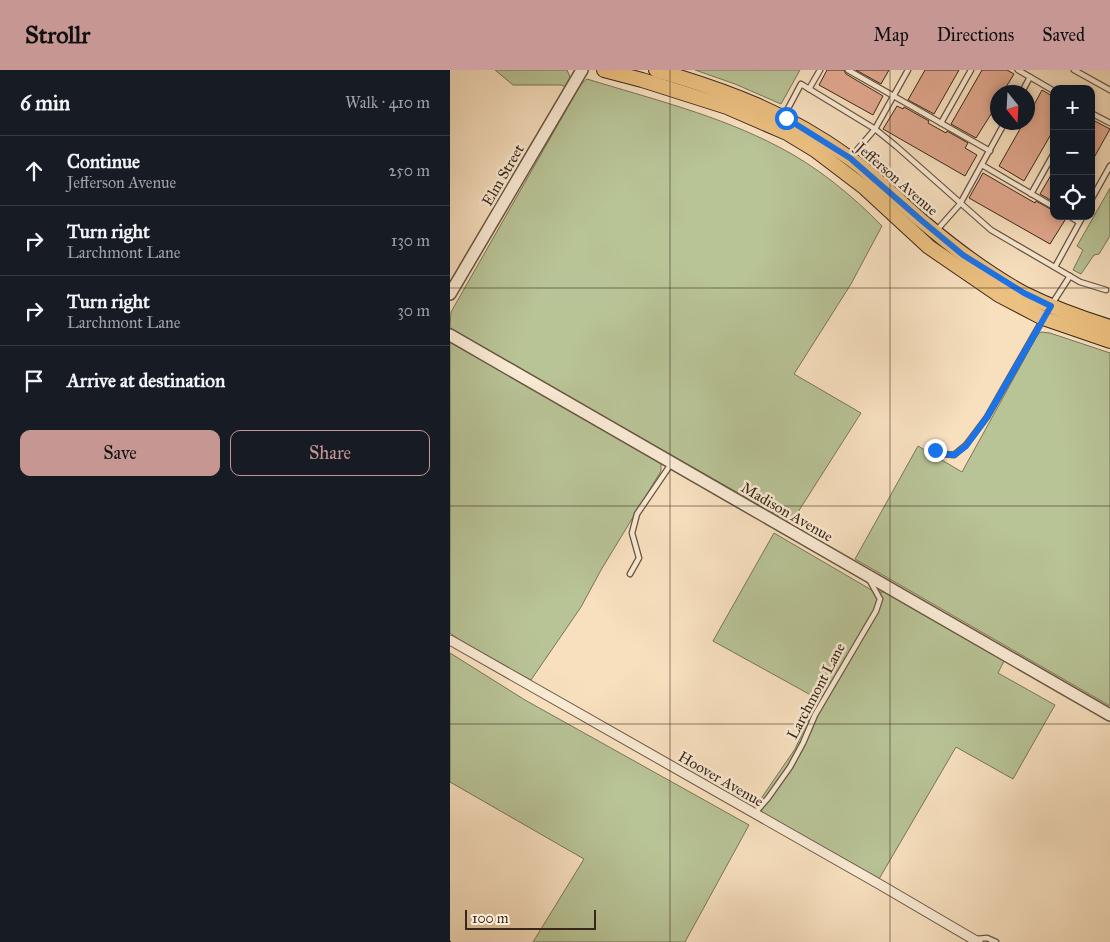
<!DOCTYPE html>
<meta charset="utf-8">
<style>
:root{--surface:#171b24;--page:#242831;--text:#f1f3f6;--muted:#9ea1a6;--line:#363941;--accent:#c59692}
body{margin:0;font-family:"IM FELL Great Primer",serif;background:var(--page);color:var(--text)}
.controls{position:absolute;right:15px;top:15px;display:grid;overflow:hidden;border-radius:10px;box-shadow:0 2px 8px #0003}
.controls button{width:45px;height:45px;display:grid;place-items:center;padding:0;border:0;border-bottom:1px solid var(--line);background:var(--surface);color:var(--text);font:25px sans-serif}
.compass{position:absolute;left:540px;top:15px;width:45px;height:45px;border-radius:50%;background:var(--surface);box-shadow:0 2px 8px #0003;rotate:162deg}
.scale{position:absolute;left:15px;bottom:12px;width:131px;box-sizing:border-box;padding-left:5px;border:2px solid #39271a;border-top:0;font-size:14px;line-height:18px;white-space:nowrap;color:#39271a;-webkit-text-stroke:4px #faebd5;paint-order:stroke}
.stop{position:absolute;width:15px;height:15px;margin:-11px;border:4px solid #1a73e8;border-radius:50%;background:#fff}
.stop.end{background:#1a73e8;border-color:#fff;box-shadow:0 1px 5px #0008}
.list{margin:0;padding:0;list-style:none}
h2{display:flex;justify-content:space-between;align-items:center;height:65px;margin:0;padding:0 20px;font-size:21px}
h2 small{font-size:16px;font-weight:400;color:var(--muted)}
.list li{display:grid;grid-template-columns:32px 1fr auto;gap:15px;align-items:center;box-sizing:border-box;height:70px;padding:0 20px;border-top:1px solid var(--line)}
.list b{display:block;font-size:19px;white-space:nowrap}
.list p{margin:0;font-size:16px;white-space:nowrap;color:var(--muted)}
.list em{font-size:16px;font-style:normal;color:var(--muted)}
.actions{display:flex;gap:10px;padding:15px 20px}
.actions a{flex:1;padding:11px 0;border:1px solid var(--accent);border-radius:10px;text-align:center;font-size:18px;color:var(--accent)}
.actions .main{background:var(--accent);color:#111}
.icon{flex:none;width:28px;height:28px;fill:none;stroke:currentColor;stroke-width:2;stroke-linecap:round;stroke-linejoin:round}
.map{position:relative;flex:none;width:660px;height:872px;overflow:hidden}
header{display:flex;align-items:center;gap:30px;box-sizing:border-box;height:70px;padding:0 25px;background:var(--accent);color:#111}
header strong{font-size:24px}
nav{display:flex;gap:28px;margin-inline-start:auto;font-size:18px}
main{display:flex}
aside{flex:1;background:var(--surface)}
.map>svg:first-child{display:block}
</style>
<header>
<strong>Strollr</strong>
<nav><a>Map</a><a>Directions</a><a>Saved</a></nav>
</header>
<main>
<aside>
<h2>6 min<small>Walk · 410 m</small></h2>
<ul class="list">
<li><svg class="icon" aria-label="ahead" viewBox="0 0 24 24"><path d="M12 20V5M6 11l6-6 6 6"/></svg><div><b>Continue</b><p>Jefferson Avenue</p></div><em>250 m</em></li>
<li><svg class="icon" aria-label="right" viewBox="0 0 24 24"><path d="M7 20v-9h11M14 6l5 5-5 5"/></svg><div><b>Turn right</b><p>Larchmont Lane</p></div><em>130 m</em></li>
<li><svg class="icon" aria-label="right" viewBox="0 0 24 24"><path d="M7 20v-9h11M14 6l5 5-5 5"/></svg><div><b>Turn right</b><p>Larchmont Lane</p></div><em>30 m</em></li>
<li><svg class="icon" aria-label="arrive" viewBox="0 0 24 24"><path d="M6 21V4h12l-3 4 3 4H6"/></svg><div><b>Arrive at destination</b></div></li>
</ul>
<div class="actions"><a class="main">Save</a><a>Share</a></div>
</aside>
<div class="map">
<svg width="660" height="872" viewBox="0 0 660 872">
<rect width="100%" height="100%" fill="#f8e0bf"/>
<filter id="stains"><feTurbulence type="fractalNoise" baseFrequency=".004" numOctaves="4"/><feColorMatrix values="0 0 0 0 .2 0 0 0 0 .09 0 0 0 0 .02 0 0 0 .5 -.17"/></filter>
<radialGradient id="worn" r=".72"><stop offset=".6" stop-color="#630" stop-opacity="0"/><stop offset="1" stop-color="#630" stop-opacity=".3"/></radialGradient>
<g fill="#b8c396" stroke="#787558">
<polygon points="45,0 117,0 120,7 116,17 111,15 63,15"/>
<polygon points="245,0 350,0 331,34 285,14"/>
<path d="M137,9C202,29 268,45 329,77C366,96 402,125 432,156L401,214L344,304L411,343L341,453L3,261L0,256L1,242L131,14Z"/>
<polygon points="660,118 660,166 649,184 644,185 631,204 623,200 633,180 627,176"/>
<polygon points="591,262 600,263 660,283 660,636 405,489 468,376 512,402 588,264"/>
<polygon points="0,271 211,392 211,401 151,500 131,537 81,610 16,575 0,563"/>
<polygon points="324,463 425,522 437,522 555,589 548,603 605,635 563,709 506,677 429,809 315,745 311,741 310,730 345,679 368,629 263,571"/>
<polygon points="0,583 75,630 299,755 235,872 83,872 134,789 0,712"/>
</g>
<g fill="#e2a88f" stroke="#39271a">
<polygon points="377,0 394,0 396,4 433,26 423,45 369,15"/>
<polygon points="406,0 439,0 431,14"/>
<polygon points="475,0 509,0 484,44 458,30"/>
<polygon points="532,0 557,0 564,4 553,22 548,22 548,33 526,68 501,54"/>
<polygon points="592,20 604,27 604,59 574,111 549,96 574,52 578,52 578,46"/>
<polygon points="447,36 453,39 454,37 479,51 478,53 496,63 497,61 518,73 515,78 527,85 515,106 433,59"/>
<polygon points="641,49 660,59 641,93"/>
<polygon points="604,100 604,132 590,124"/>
<polygon points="533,103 585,133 586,131 604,141 604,146 608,146 615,150 600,174 519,128"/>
</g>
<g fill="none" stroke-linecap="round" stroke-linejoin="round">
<g stroke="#695543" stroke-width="7">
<g id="service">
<polyline points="398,0 540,81"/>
<polyline points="568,0 604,21"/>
<polyline points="624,0 660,20"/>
<polyline points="359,19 370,0"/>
<polyline points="572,22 580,7"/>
<polyline points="641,43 660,53"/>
<polyline points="334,46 351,14 425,59 446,76 541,160 630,212 656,220"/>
<polyline points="491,53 521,0"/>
<polyline points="401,87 425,59 458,0"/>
<polyline points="532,95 604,137"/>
<polyline points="581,124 604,83"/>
<polyline points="641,130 660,96"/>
<polyline points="619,146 629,152"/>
<polyline points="486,161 510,134 555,52"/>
<polyline points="605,197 633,146"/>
<polyline points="602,234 620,206"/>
<polyline points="485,379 494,384 504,385 516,375 537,347 592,251"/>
<polyline points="180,504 189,488 182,463 187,444 221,394"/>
<polyline points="305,743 318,728 340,697 353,673 365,645 426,541 430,529 420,511"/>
<polyline points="526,869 537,868 546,872"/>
</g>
</g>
<g stroke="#695543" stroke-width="11">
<polyline id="minor" points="0,570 429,814 528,872"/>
</g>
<g stroke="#695543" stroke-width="14">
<g id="tertiary">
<polyline points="0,224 132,0"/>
<polyline points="0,265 660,645"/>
</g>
</g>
<g stroke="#39271a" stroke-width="16">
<g id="primary">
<polyline points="154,0 192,10 277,37 337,63 365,80 415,118 479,177 549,225 593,248 660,271"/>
<path d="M206,0C278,21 337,43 398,87C425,106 448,131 473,152C505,179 538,204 575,224C603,238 631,248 660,257"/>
</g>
</g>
<polyline stroke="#39271a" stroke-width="2" stroke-dasharray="1 2.5" stroke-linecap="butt" points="0,872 1,872"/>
<use href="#service" stroke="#faebd5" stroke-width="4.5"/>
<use href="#minor" stroke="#faebd5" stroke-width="9"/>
<use href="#tertiary" stroke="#faebd5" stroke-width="11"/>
<use href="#primary" stroke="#ecc080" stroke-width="14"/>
</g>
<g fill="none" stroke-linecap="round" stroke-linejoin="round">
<polyline stroke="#1a73e8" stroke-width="6" points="336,48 400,88 471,150 513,185 574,223 601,236 537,347 516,376 504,385 494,384 485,380"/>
</g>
<path fill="none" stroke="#39271a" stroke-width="1" stroke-opacity="0.55" d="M220,0V872M440,0V872M0,218H660M0,436H660M0,654H660"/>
<g text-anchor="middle" stroke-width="5" stroke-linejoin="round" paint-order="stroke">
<g font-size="15" fill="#39271a" stroke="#faebd5">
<text transform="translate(53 105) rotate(-60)" y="5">Elm Street</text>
<text transform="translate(447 109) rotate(41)" y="5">Jefferson Avenue</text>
<text transform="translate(337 442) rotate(30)" y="5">Madison Avenue</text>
<text transform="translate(366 621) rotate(-62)" y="5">Larchmont Lane</text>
<text transform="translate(271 709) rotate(30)" y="5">Hoover Avenue</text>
</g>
</g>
<rect width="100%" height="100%" filter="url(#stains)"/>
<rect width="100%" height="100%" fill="url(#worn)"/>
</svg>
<div class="controls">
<button>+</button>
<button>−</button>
<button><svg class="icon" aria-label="locate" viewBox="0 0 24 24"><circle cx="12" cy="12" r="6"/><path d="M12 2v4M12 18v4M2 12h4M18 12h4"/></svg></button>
</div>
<svg class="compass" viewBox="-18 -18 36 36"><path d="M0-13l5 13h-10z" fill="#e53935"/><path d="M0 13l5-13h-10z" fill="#9ea1a6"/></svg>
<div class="scale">100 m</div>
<div class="stop" style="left:336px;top:48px"></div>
<div class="stop end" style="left:485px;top:380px"></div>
</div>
</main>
